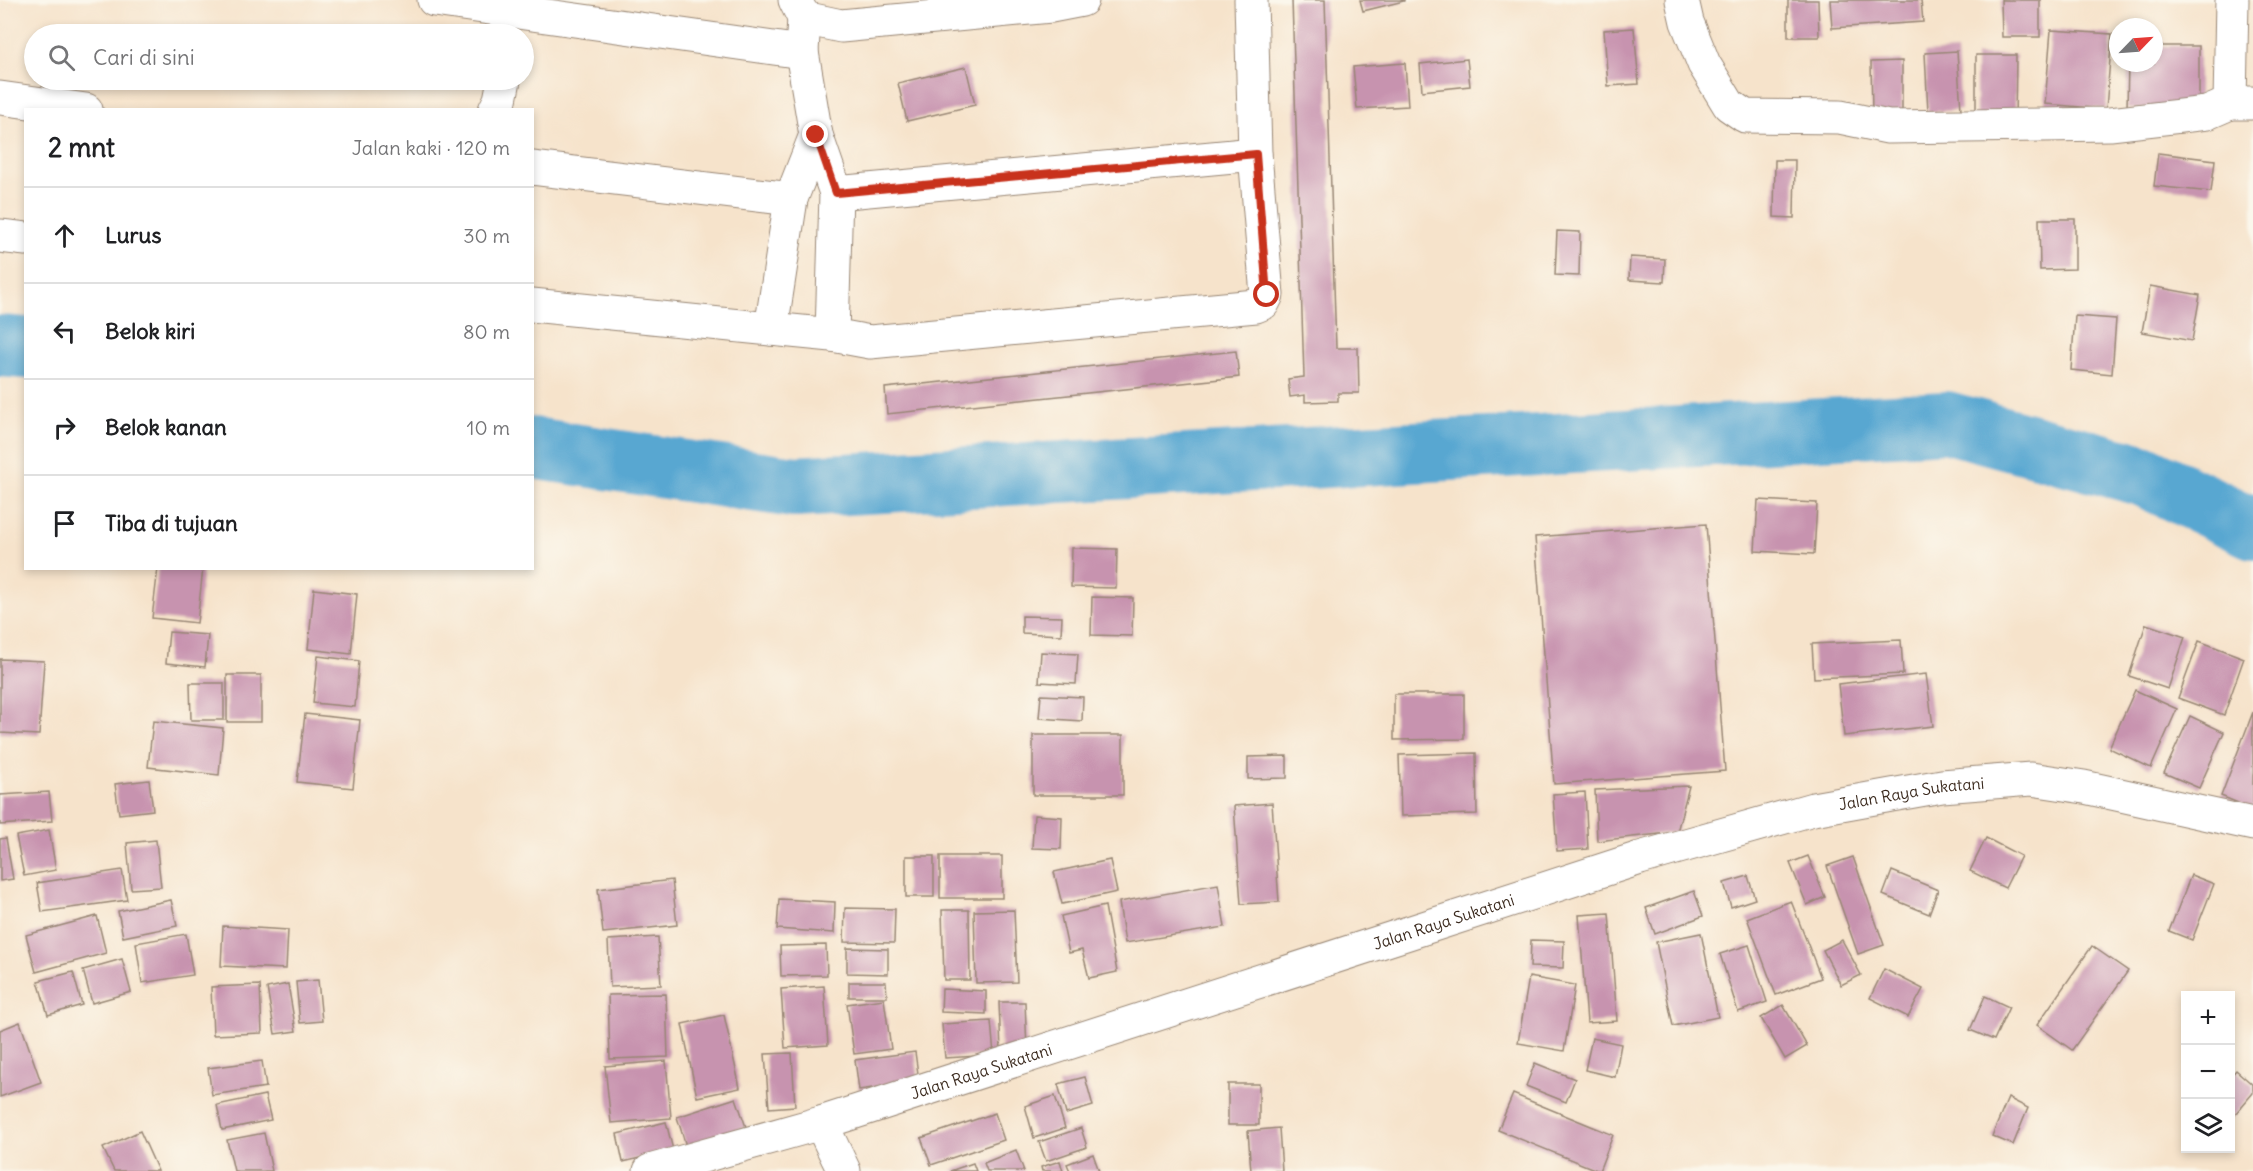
<!DOCTYPE html>
<html lang="id">
<meta charset="utf-8">
<style>
:root{--surface:#fff;--page:#f6f6f6;--text:#202124;--muted:#757577;--line:#e0e0e0}
body{margin:0;font-family:Delius,sans-serif;background:var(--page);color:var(--text)}
.controls{position:absolute;right:18px;bottom:18px;display:grid;overflow:hidden;border-radius:0px;box-shadow:0 3px 9px #0003}
.controls button{width:54px;height:54px;display:grid;place-items:center;padding:0;border:0;border-bottom:2px solid var(--line);background:var(--surface);color:var(--text);font:30px sans-serif}
.compass{position:absolute;left:2109px;top:18px;width:54px;height:54px;border-radius:50%;background:var(--surface);box-shadow:0 3px 9px #0003;rotate:65deg}
.stop{position:absolute;width:18px;height:18px;margin:-14px;border:4px solid #c8321e;border-radius:50%;background:#fff}
.stop.end{background:#c8321e;border-color:#fff;box-shadow:0 2px 6px #0008}
.list{margin:0;padding:0;list-style:none}
h2{display:flex;justify-content:space-between;align-items:center;height:78px;margin:0;padding:0 24px;font-size:26px}
h2 small{font-size:20px;font-weight:400;color:var(--muted)}
.list li{display:grid;grid-template-columns:39px 1fr auto;gap:18px;align-items:center;box-sizing:border-box;height:96px;padding:0 24px;border-top:2px solid var(--line)}
.list b{display:block;font-size:22px;white-space:nowrap}
.list em{font-size:20px;font-style:normal;color:var(--muted)}
.icon{flex:none;width:33px;height:33px;fill:none;stroke:currentColor;stroke-width:2;stroke-linecap:round;stroke-linejoin:round}
.map{position:relative;flex:none;width:2253px;height:1171px;overflow:hidden}
.search{position:absolute;background:var(--surface);box-shadow:0 3px 9px #0003;left:24px;top:24px;width:510px;height:66px;display:flex;align-items:center;gap:15px;box-sizing:border-box;padding:0 21px;border-radius:33px;color:var(--muted);font-size:22px}
.panel{position:absolute;background:var(--surface);box-shadow:0 3px 9px #0003;left:24px;top:108px;width:510px;height:462px;border-radius:0px}
.map>svg:first-child{display:block}
</style>
<div class="map">
<svg width="2253" height="1171" viewBox="0 0 2253 1171">
<rect width="100%" height="100%" fill="#fbf7ec"/>
<filter id="ink" filterUnits="userSpaceOnUse"><feTurbulence type="fractalNoise" baseFrequency=".0167" numOctaves="2"/><feDisplacementMap in="SourceGraphic" scale="12" xChannelSelector="R" yChannelSelector="G"/><feConvolveMatrix kernelMatrix="1 2 1 2 8 2 1 2 1" color-interpolation-filters="sRGB"/></filter>
<filter id="wash" filterUnits="userSpaceOnUse"><feTurbulence type="fractalNoise" baseFrequency=".008" numOctaves="4" result="noise"/><feDisplacementMap in="SourceGraphic" scale="24" xChannelSelector="R" yChannelSelector="G"/><feGaussianBlur stdDeviation="1.35" result="paint"/><feColorMatrix in="noise" values="0 0 0 0 0 0 0 0 0 0 0 0 0 0 0 0 0 1.4 0 .05"/><feComposite in="paint" operator="in"/></filter>
<g filter="url(#wash)">
<rect width="100%" height="100%" fill="#f6e3cb"/>
<g fill="none" stroke-linecap="round" stroke-linejoin="round">
<g stroke="#58a7d1" stroke-width="62">
<polyline points="0,346 26,348"/>
<polyline points="532,448 794,487 1946,422 2142,475 2253,528"/>
</g>
</g>
<g id="blocks">
<g fill="#c793af">
<polygon points="1292,0 1325,0 1336,348 1358,348 1359,393 1338,393 1338,401 1305,402 1305,395 1290,397 1288,379 1304,377"/>
<polygon points="1360,0 1404,0 1404,1 1363,11"/>
<polygon points="1788,0 1818,0 1819,37 1788,37"/>
<polygon points="1830,0 1921,0 1923,22 1832,28"/>
<polygon points="2001,0 2040,0 2040,37 2002,37"/>
<polygon points="1634,28 1639,84 1608,86 1604,30"/>
<polygon points="2051,30 2112,34 2106,109 2045,104"/>
<polygon points="2154,46 2199,46 2199,109 2127,109 2128,63 2154,63"/>
<polygon points="1957,51 1961,110 1928,112 1925,53"/>
<polygon points="1976,55 2016,55 2015,123 1976,122"/>
<polygon points="1467,59 1470,86 1422,91 1420,64"/>
<polygon points="1902,61 1902,112 1872,113 1871,62"/>
<polygon points="1405,63 1408,106 1357,109 1353,67"/>
<polygon points="966,67 975,105 907,121 898,83"/>
<polygon points="2158,153 2215,160 2211,192 2154,186"/>
<polygon points="1775,160 1795,160 1794,218 1774,217"/>
<polygon points="2039,219 2075,219 2075,269 2040,270"/>
<polygon points="1557,231 1580,232 1579,276 1555,275"/>
<polygon points="1630,257 1665,259 1664,282 1629,280"/>
<polygon points="2150,286 2200,295 2192,341 2142,332"/>
<polygon points="2075,316 2116,319 2112,374 2071,370"/>
<polygon points="1236,351 1239,377 887,414 885,388"/>
<polygon points="1758,500 1817,503 1814,554 1755,551"/>
<polygon points="1706,524 1725,771 1554,784 1535,537"/>
<polygon points="1072,548 1117,549 1116,588 1071,587"/>
<polygon points="158,568 203,568 197,623 152,618"/>
<polygon points="314,589 357,594 351,654 308,649"/>
<polygon points="1092,597 1133,598 1132,636 1091,635"/>
<polygon points="1022,616 1062,617 1061,635 1022,633"/>
<polygon points="2146,624 2185,637 2168,689 2129,676"/>
<polygon points="169,632 208,635 205,667 166,663"/>
<polygon points="1901,640 1903,674 1814,678 1812,644"/>
<polygon points="2199,641 2244,658 2224,715 2178,698"/>
<polygon points="1041,652 1078,654 1076,684 1039,682"/>
<polygon points="318,656 359,661 355,707 313,703"/>
<polygon points="0,659 44,661 39,735 0,733"/>
<polygon points="1926,674 1933,726 1844,736 1838,684"/>
<rect x="227" y="675" width="34" height="47"/>
<polygon points="190,683 224,683 224,720 191,720"/>
<polygon points="2135,690 2177,709 2151,768 2109,748"/>
<polygon points="1394,694 1464,694 1464,739 1394,740"/>
<polygon points="1041,695 1083,697 1082,721 1039,718"/>
<polygon points="2253,712 2253,809 2221,796"/>
<polygon points="305,714 360,720 353,788 297,782"/>
<polygon points="2190,716 2224,732 2199,788 2164,773"/>
<polygon points="153,721 223,728 219,775 148,767"/>
<rect x="1033" y="735" width="90" height="60"/>
<polygon points="1476,753 1477,814 1401,816 1399,755"/>
<polygon points="1287,756 1287,778 1248,779 1248,757"/>
<polygon points="149,780 153,810 119,814 115,784"/>
<polygon points="1689,786 1677,832 1597,841 1595,790"/>
<polygon points="49,792 52,821 0,825 0,795"/>
<polygon points="1585,792 1588,849 1557,851 1553,794"/>
<polygon points="1272,803 1279,902 1241,904 1234,806"/>
<polygon points="1034,815 1062,817 1061,849 1032,848"/>
<polygon points="49,830 56,870 24,876 16,836"/>
<polygon points="6,838 13,879 0,881 0,839"/>
<polygon points="1986,838 2021,856 2005,888 1970,871"/>
<polygon points="156,840 161,887 131,889 127,843"/>
<rect x="906" y="856" width="28" height="41"/>
<rect x="940" y="856" width="62" height="42"/>
<polygon points="1808,856 1825,897 1807,905 1790,863"/>
<polygon points="1853,857 1884,945 1858,954 1827,866"/>
<polygon points="1110,860 1117,892 1062,904 1054,872"/>
<polygon points="122,870 127,900 42,912 37,883"/>
<polygon points="1892,871 1938,890 1929,914 1883,895"/>
<polygon points="2191,875 2214,884 2192,940 2169,931"/>
<polygon points="1748,876 1755,899 1731,907 1724,883"/>
<polygon points="672,880 677,925 603,933 598,889"/>
<polygon points="1218,884 1225,927 1125,943 1119,902"/>
<polygon points="1694,891 1703,916 1655,934 1646,908"/>
<polygon points="779,899 835,902 834,933 777,929"/>
<polygon points="171,900 177,926 123,937 118,911"/>
<polygon points="1791,901 1821,978 1776,995 1747,918"/>
<polygon points="1105,906 1117,972 1089,978 1082,950 1069,953 1061,916"/>
<polygon points="845,908 895,909 894,943 844,942"/>
<polygon points="942,910 969,910 970,980 944,980"/>
<polygon points="1014,910 1017,982 976,983 974,911"/>
<polygon points="1609,913 1617,1021 1587,1023 1579,915"/>
<polygon points="97,916 106,953 36,972 26,935"/>
<polygon points="223,926 288,930 286,969 221,966"/>
<polygon points="1701,933 1718,1017 1673,1026 1656,942"/>
<polygon points="186,934 193,975 142,983 136,943"/>
<polygon points="658,937 661,985 610,987 608,940"/>
<polygon points="1531,940 1564,941 1563,968 1530,967"/>
<polygon points="1842,940 1861,975 1841,985 1823,950"/>
<polygon points="826,945 827,975 781,976 780,946"/>
<polygon points="1749,945 1767,1002 1738,1012 1720,954"/>
<polygon points="2092,946 2128,971 2072,1050 2037,1025"/>
<polygon points="847,948 888,949 888,974 847,973"/>
<polygon points="122,959 131,992 92,1003 83,970"/>
<polygon points="1884,969 1923,989 1908,1017 1870,998"/>
<polygon points="73,972 82,1005 48,1015 38,981"/>
<polygon points="1529,977 1575,985 1564,1051 1518,1043"/>
<polygon points="318,980 322,1021 300,1023 296,982"/>
<polygon points="849,982 886,982 887,997 849,997"/>
<polygon points="288,984 296,1031 275,1034 267,988"/>
<polygon points="260,985 262,1033 213,1035 211,987"/>
<polygon points="824,986 828,1045 785,1048 781,989"/>
<polygon points="942,989 986,991 986,1014 941,1012"/>
<polygon points="666,994 668,1057 610,1059 608,995"/>
<polygon points="1985,996 2009,1007 1994,1040 1970,1030"/>
<polygon points="884,999 891,1049 854,1054 847,1004"/>
<polygon points="999,1002 1025,1002 1027,1050 1001,1051"/>
<polygon points="1783,1005 1807,1046 1785,1059 1761,1018"/>
<polygon points="724,1015 740,1088 697,1097 682,1024"/>
<polygon points="991,1021 994,1055 945,1058 942,1024"/>
<polygon points="20,1022 41,1082 0,1097 0,1030"/>
<polygon points="1592,1038 1621,1044 1615,1077 1585,1070"/>
<polygon points="915,1052 919,1081 859,1090 855,1060"/>
<polygon points="792,1053 795,1106 769,1108 765,1054"/>
<polygon points="262,1061 266,1087 212,1095 208,1068"/>
<polygon points="666,1061 671,1118 611,1123 605,1066"/>
<polygon points="1535,1063 1575,1079 1566,1102 1526,1086"/>
<polygon points="2236,1070 2253,1085 2253,1093 2230,1120 2230,1077"/>
<polygon points="1085,1077 1093,1106 1066,1114 1058,1084"/>
<rect x="1228" y="1084" width="31" height="41"/>
<polygon points="1513,1094 1613,1135 1599,1171 1498,1130"/>
<polygon points="265,1095 271,1120 222,1130 217,1105"/>
<polygon points="1055,1096 1065,1128 1034,1138 1025,1106"/>
<polygon points="736,1098 746,1127 686,1146 677,1117"/>
<polygon points="2008,1098 2028,1108 2013,1145 1992,1136"/>
<polygon points="995,1113 1004,1140 931,1165 921,1138"/>
<polygon points="666,1122 673,1150 623,1162 617,1134"/>
<polygon points="1081,1128 1087,1147 1046,1161 1039,1142"/>
<polygon points="1279,1128 1282,1171 1251,1171 1248,1131"/>
<polygon points="140,1131 158,1171 114,1171 103,1148"/>
<polygon points="264,1133 272,1171 234,1171 227,1140"/>
<polygon points="1016,1150 1024,1171 987,1171 984,1163"/>
<polygon points="1093,1154 1099,1171 1070,1171 1067,1164"/>
<polygon points="1060,1161 1063,1171 1042,1171 1041,1167"/>
<polygon points="973,1163 976,1171 950,1171"/>
</g>
</g>
</g>
<g filter="url(#ink)">
<use href="#blocks" fill-opacity="0" stroke="#988674" stroke-width="1.5"/>
<g fill="none" stroke-linecap="round" stroke-linejoin="round">
<g stroke="#988674" stroke-width="35">
<g id="street">
<polyline points="434,0 802,52"/>
<polyline points="795,0 804,18 841,26 1051,6 1082,0"/>
<polyline points="1682,0 1687,22 1704,64 1729,105 1745,116 1840,117 1888,127 2110,124 2207,113 2230,103"/>
<polyline points="2232,0 2230,103 2251,103"/>
<polyline points="804,18 802,52 816,135 836,193 832,335 870,342 1256,306 1263,303 1267,295 1255,154 1251,0"/>
<polyline points="0,98 86,110"/>
<polyline points="495,110 500,100 504,80"/>
<polyline points="532,168 791,199 816,135"/>
<polyline points="836,193 1255,154"/>
<polyline points="0,236 26,239"/>
<polyline points="532,305 771,329 791,199"/>
<polyline points="771,329 832,335"/>
<polyline points="821,1123 844,1171"/>
</g>
</g>
<g stroke="#988674" stroke-width="35">
<g id="secondary">
<path id="s1" d="M650,1171L821,1123L1640,858L1813,809L1942,786L2031,779L2084,787L2253,824"/>
</g>
</g>
<use href="#street" stroke="#fff" stroke-width="33"/>
<use href="#secondary" stroke="#fff" stroke-width="33"/>
</g>
</g>
<g fill="none" stroke-linecap="round" stroke-linejoin="round" filter="url(#ink)">
<polyline stroke="#c8321e" stroke-width="8" points="816,135 836,193 1256,154 1267,295"/>
</g>
<g text-anchor="middle" stroke-width="6" stroke-linejoin="round" paint-order="stroke">
<g font-size="16" fill="#3b2a1e" stroke="#fbf7ec">
<text dy="6" stroke="none"><textPath href="#s1" startOffset="1318">Jalan Raya Sukatani</textPath></text>
<text dy="6" stroke="none"><textPath href="#s1" startOffset="832">Jalan Raya Sukatani</textPath></text>
<text dy="6" stroke="none"><textPath href="#s1" startOffset="346">Jalan Raya Sukatani</textPath></text>
</g>
</g>
</svg>
<div class="controls">
<button>+</button>
<button>−</button>
<button><svg class="icon" aria-label="layers" viewBox="0 0 24 24"><path d="M12 4l9 5-9 5-9-5zM3 14l9 5 9-5"/></svg></button>
</div>
<svg class="compass" viewBox="-18 -18 36 36"><path d="M0-13l5 13h-10z" fill="#e53935"/><path d="M0 13l5-13h-10z" fill="#757577"/></svg>
<div class="stop" style="left:1267px;top:295px"></div>
<div class="stop end" style="left:816px;top:135px"></div>
<div class="search"><svg class="icon" aria-label="search" viewBox="0 0 24 24"><circle cx="10" cy="10" r="6"/><path d="M15 15l6 6"/></svg>Cari di sini</div>
<section class="panel">
<h2>2 mnt<small>Jalan kaki · 120 m</small></h2>
<ul class="list">
<li><svg class="icon" aria-label="ahead" viewBox="0 0 24 24"><path d="M12 20V5M6 11l6-6 6 6"/></svg><div><b>Lurus</b></div><em>30 m</em></li>
<li><svg class="icon" aria-label="left" viewBox="0 0 24 24"><path d="M17 20v-9H6M10 6l-5 5 5 5"/></svg><div><b>Belok kiri</b></div><em>80 m</em></li>
<li><svg class="icon" aria-label="right" viewBox="0 0 24 24"><path d="M7 20v-9h11M14 6l5 5-5 5"/></svg><div><b>Belok kanan</b></div><em>10 m</em></li>
<li><svg class="icon" aria-label="arrive" viewBox="0 0 24 24"><path d="M6 21V4h12l-3 4 3 4H6"/></svg><div><b>Tiba di tujuan</b></div></li>
</ul>
</section>
</div>
